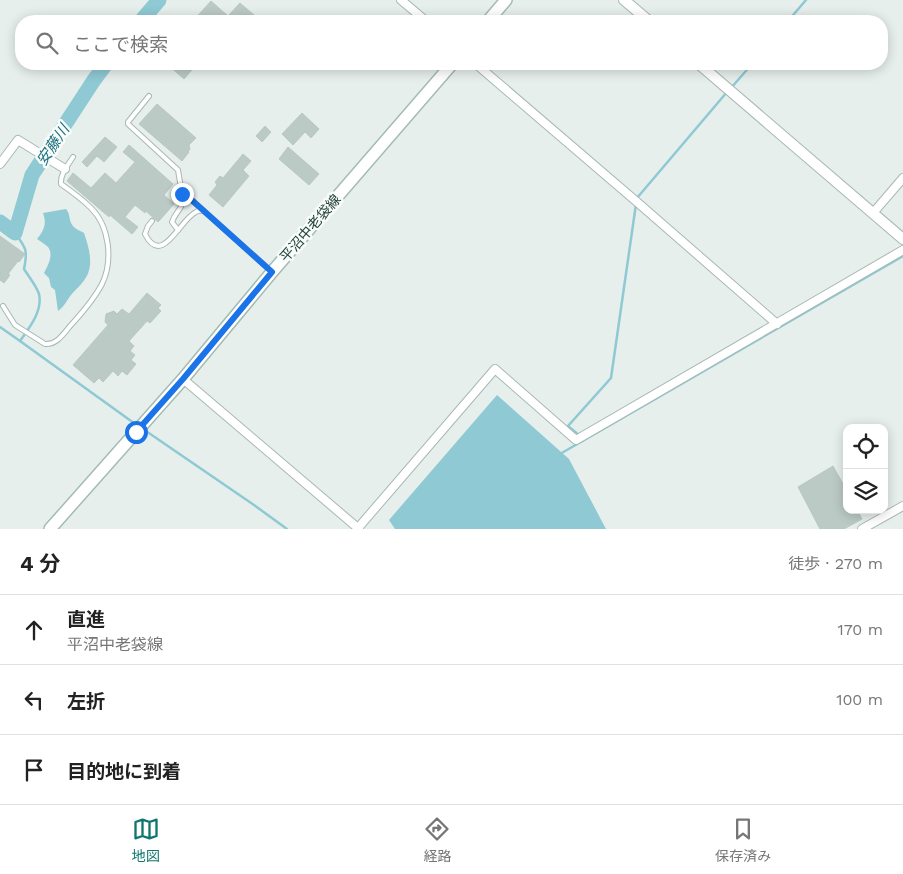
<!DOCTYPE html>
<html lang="ja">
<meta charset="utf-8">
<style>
:root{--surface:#fff;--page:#f6f6f6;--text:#222;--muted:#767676;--line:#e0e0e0;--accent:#0f766e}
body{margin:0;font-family:"Work Sans","Noto Sans JP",sans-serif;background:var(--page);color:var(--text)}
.controls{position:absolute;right:15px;bottom:15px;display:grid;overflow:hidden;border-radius:10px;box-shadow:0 2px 12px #0003}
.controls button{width:45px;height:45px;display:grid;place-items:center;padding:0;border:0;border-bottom:1px solid var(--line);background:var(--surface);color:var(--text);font:25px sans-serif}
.stop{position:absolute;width:15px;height:15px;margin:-11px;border:4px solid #1a73e8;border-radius:50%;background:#fff}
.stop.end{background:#1a73e8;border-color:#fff;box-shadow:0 1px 5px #0008}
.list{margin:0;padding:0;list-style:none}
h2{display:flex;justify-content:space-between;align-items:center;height:65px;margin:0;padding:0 20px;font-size:21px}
h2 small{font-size:16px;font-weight:400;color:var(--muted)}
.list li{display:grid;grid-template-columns:32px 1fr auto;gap:15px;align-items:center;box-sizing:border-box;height:70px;padding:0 20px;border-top:1px solid var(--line)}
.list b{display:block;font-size:19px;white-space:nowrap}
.list p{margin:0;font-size:16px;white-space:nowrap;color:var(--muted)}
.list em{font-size:16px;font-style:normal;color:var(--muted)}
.icon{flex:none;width:28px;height:28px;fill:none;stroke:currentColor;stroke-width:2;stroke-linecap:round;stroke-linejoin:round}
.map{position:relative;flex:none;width:903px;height:529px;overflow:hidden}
.search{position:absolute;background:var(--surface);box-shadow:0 2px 12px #0003;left:15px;right:15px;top:15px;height:55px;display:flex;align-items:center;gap:12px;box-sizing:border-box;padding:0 18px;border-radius:20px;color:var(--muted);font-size:19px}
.sheet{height:275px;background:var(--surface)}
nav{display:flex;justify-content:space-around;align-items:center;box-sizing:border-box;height:70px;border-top:1px solid var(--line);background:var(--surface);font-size:14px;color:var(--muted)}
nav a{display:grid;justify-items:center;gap:2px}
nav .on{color:var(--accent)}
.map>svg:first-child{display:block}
</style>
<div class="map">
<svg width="903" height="529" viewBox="0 0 903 529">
<rect width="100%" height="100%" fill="#e6efeb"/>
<g fill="#8ec9d4">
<path d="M66,209C71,215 68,220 73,226C75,229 81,231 84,233C90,250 95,269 82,283C79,287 74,291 71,295C67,300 64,307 58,311L55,290L51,287L49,278L44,273C48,265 54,255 48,247C45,244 41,242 37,239C44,230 47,224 43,213Z"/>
<polygon points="497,395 569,459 606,529 395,529 389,520"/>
</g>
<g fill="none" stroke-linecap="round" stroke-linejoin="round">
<g stroke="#8ec9d4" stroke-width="2.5">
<polyline points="788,21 806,0"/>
<polyline points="731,88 752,64"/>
<polyline points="637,198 727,92"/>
<path d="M15,233C26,248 28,250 24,269C29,277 36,285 39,294C43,311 29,328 20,341L138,426"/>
<polyline points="0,327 20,341"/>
<polyline points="143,429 254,505 287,529"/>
<polyline points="580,436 568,426 611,378 636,204"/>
<polyline points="560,454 903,256"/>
</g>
<g stroke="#8ec9d4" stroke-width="15">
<polyline points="141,21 159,0"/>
<polyline points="0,222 15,233 32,175 94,80 106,64"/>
</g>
</g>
<g fill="#bbcac4" stroke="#b8c9c2">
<polygon points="211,1 228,16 240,3 261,21 241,21 237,17 234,21 193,21"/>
<polygon points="167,64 197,64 184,79"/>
<polygon points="157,104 196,138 189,145 190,149 188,152 189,152 182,161 139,124"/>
<polygon points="302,113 319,129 311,138 305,132 293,145 282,134"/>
<polygon points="265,126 271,132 262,142 256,136"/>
<polygon points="105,137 117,147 104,162 97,156 87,167 82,162"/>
<polygon points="129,145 173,184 164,195 174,204 158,222 146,211 145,213 135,205 125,217 138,227 132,234 110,215 109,217 67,181 73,173 91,188 105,173 116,183 135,162 123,152"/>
<polygon points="288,147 319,174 309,185 279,159"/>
<polygon points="243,154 251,161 243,170 249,176 223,207 209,195 217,185 215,182 220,176 223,178"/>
<polygon points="0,236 25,254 19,262 18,261 8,274 10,275 4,283 0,280"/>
<polygon points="147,293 161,305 158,308 161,311 150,323 147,321 129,341 134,346 130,351 135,355 131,360 136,364 127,375 122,371 118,376 113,371 103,382 99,378 94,383 73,365 108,325 105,322 106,314 114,311 117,314 122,309 129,314"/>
<polygon points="833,466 847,491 847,510 857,510 862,519 844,529 820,529 798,487"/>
</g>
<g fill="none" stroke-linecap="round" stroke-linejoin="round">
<g stroke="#a8b8b2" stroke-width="6">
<g id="service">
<polyline points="149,96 128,122 128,124 178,170 182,194 185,194 271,271"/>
<path d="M152,221L148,226L145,234C162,268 180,219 196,212C198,210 200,211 203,211"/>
<path d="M178,230L172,222C177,208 184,211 182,194"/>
<path d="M3,306L15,325L45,344C57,345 64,333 71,325C82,313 94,299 102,284C113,261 110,227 91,208C82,199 71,191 61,184C60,174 68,165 73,157"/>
</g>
</g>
<g stroke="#a8b8b2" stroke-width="10">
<g id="minor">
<polyline points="401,0 426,21"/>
<polyline points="476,64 637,202 777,324"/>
<polyline points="0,164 18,140 65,169"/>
<polyline points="873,213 903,178"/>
<polyline points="183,379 359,529"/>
<polyline points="358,528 495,369 576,440 903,250"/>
<polyline points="862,529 903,506"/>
</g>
</g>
<g stroke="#a8b8b2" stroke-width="12">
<g id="tertiary">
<polyline points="624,0 649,21"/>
<polyline points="699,64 903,239"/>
</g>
</g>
<g stroke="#a4bbb3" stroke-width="14">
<g id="secondary">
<polyline points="488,21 506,0"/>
<polyline points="50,529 183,379 272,272 452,64"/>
</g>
</g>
<use href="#service" stroke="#fff" stroke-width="4"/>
<use href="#minor" stroke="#fff" stroke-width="8"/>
<use href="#tertiary" stroke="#fff" stroke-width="10"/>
<use href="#secondary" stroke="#fff" stroke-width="11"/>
</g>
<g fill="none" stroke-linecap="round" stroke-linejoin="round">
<polyline stroke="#1a73e8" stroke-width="6" points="136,432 183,379 272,272 185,194 182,194"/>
</g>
<g text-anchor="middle" stroke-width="5" stroke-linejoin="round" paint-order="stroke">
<g font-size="14" fill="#24423a" stroke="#f7fbf9">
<text transform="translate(310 228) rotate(-49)" y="5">平沼中老袋線</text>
</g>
<g font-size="15" font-style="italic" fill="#1c6f80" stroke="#f7fbf9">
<text transform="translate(53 145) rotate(-56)" y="5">安藤川</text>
</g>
</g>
</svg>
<div class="controls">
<button><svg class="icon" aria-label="locate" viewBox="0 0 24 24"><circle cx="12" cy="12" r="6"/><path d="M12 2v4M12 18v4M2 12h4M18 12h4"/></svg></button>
<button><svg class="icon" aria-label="layers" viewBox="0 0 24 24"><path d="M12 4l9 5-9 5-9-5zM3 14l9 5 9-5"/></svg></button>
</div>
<div class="stop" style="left:136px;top:432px"></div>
<div class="stop end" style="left:182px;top:194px"></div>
<div class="search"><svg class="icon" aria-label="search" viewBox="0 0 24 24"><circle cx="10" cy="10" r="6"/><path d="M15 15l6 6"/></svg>ここで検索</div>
</div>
<section class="sheet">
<h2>4 分<small>徒歩 · 270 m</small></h2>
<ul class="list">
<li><svg class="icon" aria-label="ahead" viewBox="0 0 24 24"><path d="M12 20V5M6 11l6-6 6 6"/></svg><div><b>直進</b><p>平沼中老袋線</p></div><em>170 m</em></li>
<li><svg class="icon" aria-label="left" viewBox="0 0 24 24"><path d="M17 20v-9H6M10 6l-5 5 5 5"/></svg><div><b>左折</b></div><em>100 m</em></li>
<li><svg class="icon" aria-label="arrive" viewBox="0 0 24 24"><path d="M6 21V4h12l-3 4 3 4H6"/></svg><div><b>目的地に到着</b></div></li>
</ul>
</section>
<nav>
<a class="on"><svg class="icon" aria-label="map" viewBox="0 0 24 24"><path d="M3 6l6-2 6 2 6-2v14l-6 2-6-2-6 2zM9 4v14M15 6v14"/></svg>地図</a>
<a><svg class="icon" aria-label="directions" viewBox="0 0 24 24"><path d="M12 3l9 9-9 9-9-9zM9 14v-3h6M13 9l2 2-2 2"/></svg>経路</a>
<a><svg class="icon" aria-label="saved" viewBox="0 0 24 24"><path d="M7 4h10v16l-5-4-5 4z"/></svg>保存済み</a>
</nav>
